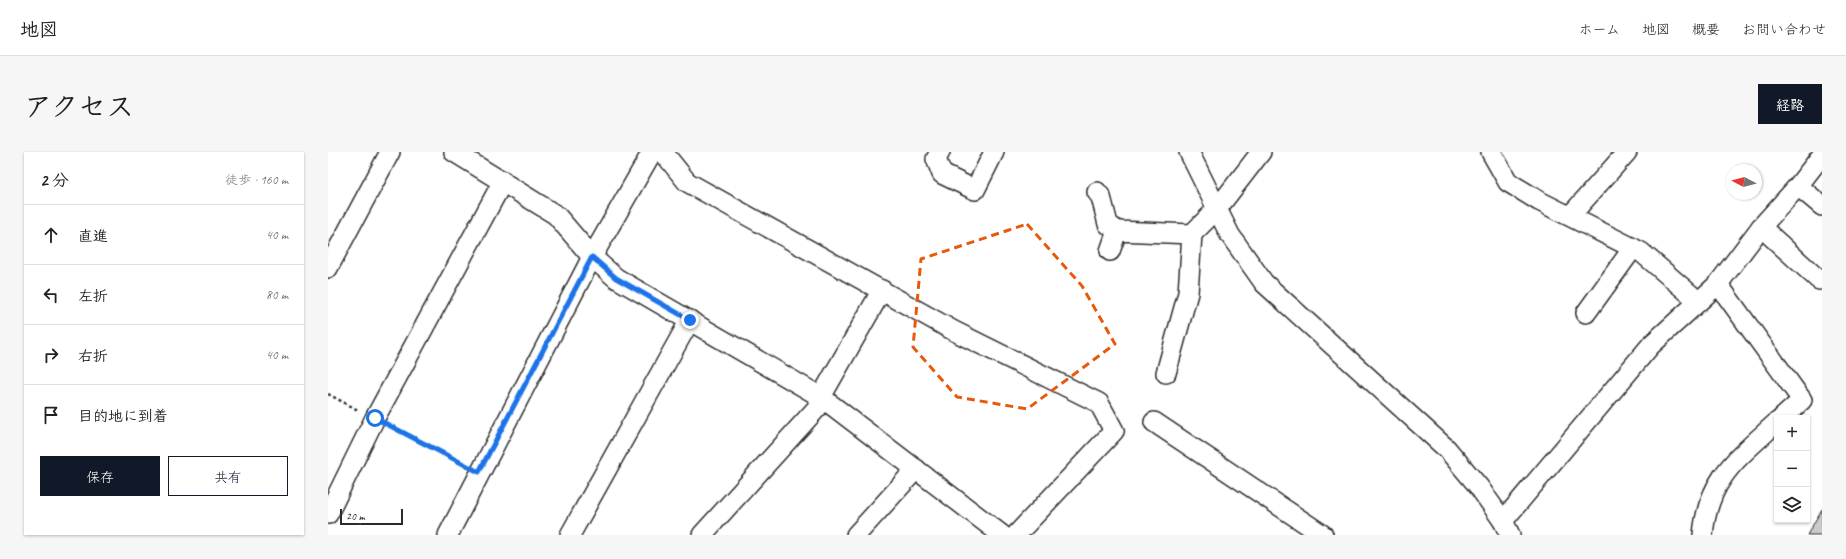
<!DOCTYPE html>
<html lang="ja">
<meta charset="utf-8">
<style>
:root{--surface:#fff;--page:#f6f6f6;--text:#222;--muted:#767676;--line:#e0e0e0;--accent:#111827}
body{margin:0;font-family:Caveat,"Klee One",sans-serif;background:var(--page);color:var(--text)}
.controls{position:absolute;right:12px;bottom:12px;display:grid;overflow:hidden;border-radius:0px;box-shadow:0 1px 3px #0004}
.controls button{width:36px;height:36px;display:grid;place-items:center;padding:0;border:0;border-bottom:1px solid var(--line);background:var(--surface);color:var(--text);font:20px sans-serif}
.compass{position:absolute;left:1398px;top:12px;width:36px;height:36px;border-radius:50%;background:var(--surface);box-shadow:0 1px 3px #0004;rotate:277deg}
.scale{position:absolute;left:12px;bottom:10px;width:63px;box-sizing:border-box;padding-left:4px;border:2px solid #2b2b2b;border-top:0;font-size:11px;line-height:14px;white-space:nowrap;color:#2b2b2b;-webkit-text-stroke:3px #fff;paint-order:stroke}
.stop{position:absolute;width:12px;height:12px;margin:-9px;border:3px solid #1a73e8;border-radius:50%;background:#fff}
.stop.end{background:#1a73e8;border-color:#fff;box-shadow:0 1px 4px #0008}
.list{margin:0;padding:0;list-style:none}
h2{display:flex;justify-content:space-between;align-items:center;height:52px;margin:0;padding:0 16px;font-size:17px}
h2 small{font-size:13px;font-weight:400;color:var(--muted)}
.list li{display:grid;grid-template-columns:26px 1fr auto;gap:12px;align-items:center;box-sizing:border-box;height:60px;padding:0 16px;border-top:1px solid var(--line)}
.list b{display:block;font-size:15px;white-space:nowrap}
.list em{font-size:13px;font-style:normal;color:var(--muted)}
.actions{display:flex;gap:8px;padding:12px 16px}
.actions a{flex:1;padding:9px 0;border:1px solid var(--accent);border-radius:0px;text-align:center;font-size:14px;color:var(--accent)}
.actions .main{background:var(--accent);color:#fff}
.icon{flex:none;width:22px;height:22px;fill:none;stroke:currentColor;stroke-width:2;stroke-linecap:round;stroke-linejoin:round}
.map{position:relative;flex:none;width:1494px;height:383px;overflow:hidden;border-radius:0px}
header{display:flex;align-items:center;gap:24px;box-sizing:border-box;height:56px;padding:0 20px;background:var(--surface);border-bottom:1px solid var(--line)}
header strong{font-size:19px}
nav{display:flex;gap:22px;margin-inline-start:auto;font-size:14px}
.intro{display:flex;align-items:center;justify-content:space-between;box-sizing:border-box;height:96px;padding:0 24px}
h1{margin:0;font-size:28px}
.button{padding:10px 18px;border-radius:0px;background:var(--accent);color:#fff;font-size:14px;font-weight:700}
main{display:flex;gap:24px;padding:0 24px}
aside{flex:1;background:var(--surface);border-radius:0px;box-shadow:0 1px 3px #0004}
.map>svg:first-child{display:block}
</style>
<header>
<strong>地図</strong>
<nav><a>ホーム</a><a>地図</a><a>概要</a><a>お問い合わせ</a></nav>
</header>
<div class="intro"><h1>アクセス</h1><a class="button">経路</a></div>
<main>
<aside>
<h2>2 分<small>徒歩 · 160 m</small></h2>
<ul class="list">
<li><svg class="icon" aria-label="ahead" viewBox="0 0 24 24"><path d="M12 20V5M6 11l6-6 6 6"/></svg><div><b>直進</b></div><em>40 m</em></li>
<li><svg class="icon" aria-label="left" viewBox="0 0 24 24"><path d="M17 20v-9H6M10 6l-5 5 5 5"/></svg><div><b>左折</b></div><em>80 m</em></li>
<li><svg class="icon" aria-label="right" viewBox="0 0 24 24"><path d="M7 20v-9h11M14 6l5 5-5 5"/></svg><div><b>右折</b></div><em>40 m</em></li>
<li><svg class="icon" aria-label="arrive" viewBox="0 0 24 24"><path d="M6 21V4h12l-3 4 3 4H6"/></svg><div><b>目的地に到着</b></div></li>
</ul>
<div class="actions"><a class="main">保存</a><a>共有</a></div>
</aside>
<div class="map">
<svg width="1494" height="383" viewBox="0 0 1494 383">
<rect width="100%" height="100%" fill="#fff"/>
<filter id="ink" filterUnits="userSpaceOnUse"><feTurbulence type="fractalNoise" baseFrequency=".025" numOctaves="2"/><feDisplacementMap in="SourceGraphic" scale="8" xChannelSelector="R" yChannelSelector="G"/><feConvolveMatrix kernelMatrix="1 2 1 2 8 2 1 2 1" color-interpolation-filters="sRGB"/></filter>
<g filter="url(#ink)">
<polygon fill="#cbcbcb" stroke="#2b2b2b" points="1494,357 1494,383 1479,383"/>
<g fill="none" stroke-linecap="round" stroke-linejoin="round">
<g stroke="#2b2b2b" stroke-width="22">
<g id="minor">
<polyline points="126,0 228,63 264,105 288,126 493,245 674,383"/>
<polyline points="335,0 359,30 626,179 771,251 786,279 688,383"/>
<polyline points="612,0 608,7 614,22 647,38 666,0"/>
<polyline points="861,0 902,83 936,131 1119,297 1151,335 1175,369 1182,383"/>
<polyline points="1163,0 1180,30 1211,49 1313,100 1370,149"/>
<polyline points="1470,34 1494,54"/>
<polyline points="769,40 773,45 780,72 789,79"/>
<polyline points="1242,64 1299,0"/>
<polyline points="1433,75 1491,128"/>
<polyline points="782,99 789,79 864,82"/>
<polyline points="0,116 62,0"/>
<polyline points="1390,132 1474,248 1454,266"/>
<polyline points="1258,161 1305,96"/>
<polyline points="838,221 860,141 864,82 889,57 933,0"/>
<polyline points="826,270 995,383"/>
<polyline points="0,362 47,266 175,29"/>
<polyline points="1175,369 1323,193 1390,132 1433,75 1470,34 1494,3"/>
<polyline points="120,383 264,105 324,0"/>
<polyline points="242,383 362,168"/>
<polyline points="374,383 489,256 493,245 554,138"/>
<polyline points="528,383 588,317"/>
<path d="M1375,383C1380,326 1410,306 1449,270"/>
</g>
</g>
<g stroke="#2b2b2b" stroke-width="2.5" stroke-dasharray="3 3" stroke-linecap="butt">
<polyline points="0,242 30,258"/>
<polyline points="65,275 135,312"/>
</g>
<use href="#minor" stroke="#fff" stroke-width="19"/>
</g>
</g>
<g fill="none" stroke-linecap="round" stroke-linejoin="round" filter="url(#ink)">
<polyline stroke="#1a73e8" stroke-width="5" points="47,266 151,320 264,105 288,126 362,168"/>
</g>
<path fill="none" stroke="#e8590c" stroke-width="3" stroke-dasharray="8 5" stroke-linejoin="round" d="M699,72L754,134L787,192L699,257L629,245L585,195L593,107Z"/>
</svg>
<div class="controls">
<button>+</button>
<button>−</button>
<button><svg class="icon" aria-label="layers" viewBox="0 0 24 24"><path d="M12 4l9 5-9 5-9-5zM3 14l9 5 9-5"/></svg></button>
</div>
<svg class="compass" viewBox="-18 -18 36 36"><path d="M0-13l5 13h-10z" fill="#e53935"/><path d="M0 13l5-13h-10z" fill="#767676"/></svg>
<div class="scale">20 m</div>
<div class="stop" style="left:47px;top:266px"></div>
<div class="stop end" style="left:362px;top:168px"></div>
</div>
</main>
